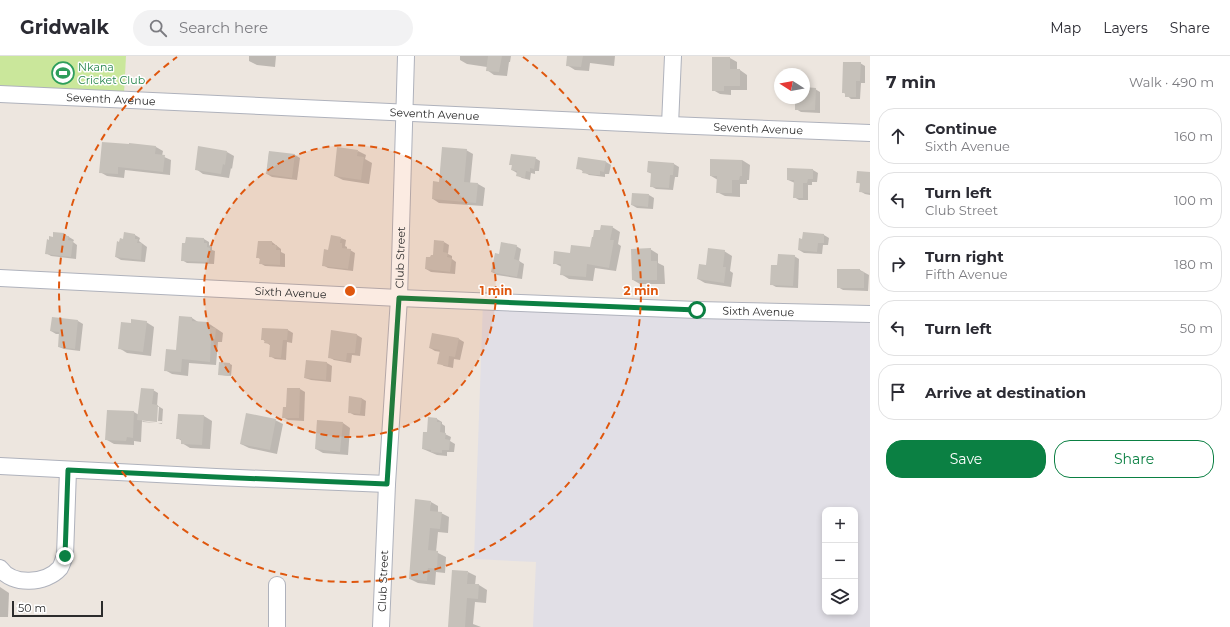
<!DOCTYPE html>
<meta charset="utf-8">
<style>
:root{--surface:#fff;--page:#f2f2f3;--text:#2b2b33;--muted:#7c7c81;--line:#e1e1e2;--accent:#0b8043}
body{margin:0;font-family:Montserrat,sans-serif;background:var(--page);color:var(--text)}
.controls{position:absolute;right:12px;bottom:12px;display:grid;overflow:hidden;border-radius:8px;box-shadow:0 2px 6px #0003}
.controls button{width:36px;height:36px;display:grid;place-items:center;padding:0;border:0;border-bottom:1px solid var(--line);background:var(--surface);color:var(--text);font:20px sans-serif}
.compass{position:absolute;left:774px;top:12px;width:36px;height:36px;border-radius:50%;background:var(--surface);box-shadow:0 2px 6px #0003;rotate:281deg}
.scale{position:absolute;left:12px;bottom:10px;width:91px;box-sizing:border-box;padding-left:4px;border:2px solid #2c2c2c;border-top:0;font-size:11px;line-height:14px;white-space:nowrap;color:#2c2c2c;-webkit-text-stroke:3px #fff;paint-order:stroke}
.stop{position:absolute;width:12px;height:12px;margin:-9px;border:3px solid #0b8043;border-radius:50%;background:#fff}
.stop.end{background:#0b8043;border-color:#fff;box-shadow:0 1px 4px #0008}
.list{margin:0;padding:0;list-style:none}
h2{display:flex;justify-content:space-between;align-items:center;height:52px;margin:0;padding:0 16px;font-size:17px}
h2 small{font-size:13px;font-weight:400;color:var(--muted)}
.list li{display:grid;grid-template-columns:26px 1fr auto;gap:12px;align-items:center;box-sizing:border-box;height:56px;margin:0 8px 8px;padding:0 8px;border:1px solid var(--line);border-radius:16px}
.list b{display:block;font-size:15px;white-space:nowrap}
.list p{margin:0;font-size:13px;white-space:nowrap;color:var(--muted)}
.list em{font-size:13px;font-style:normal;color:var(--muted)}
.actions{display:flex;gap:8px;padding:12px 16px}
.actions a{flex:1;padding:9px 0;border:1px solid var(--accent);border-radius:16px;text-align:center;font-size:14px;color:var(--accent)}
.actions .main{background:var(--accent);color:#fff}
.icon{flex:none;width:22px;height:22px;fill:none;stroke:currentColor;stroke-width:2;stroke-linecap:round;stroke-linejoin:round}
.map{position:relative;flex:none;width:870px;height:571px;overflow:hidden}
header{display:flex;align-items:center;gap:24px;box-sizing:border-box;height:56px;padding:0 20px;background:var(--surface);border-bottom:1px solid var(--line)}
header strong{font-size:19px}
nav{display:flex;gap:22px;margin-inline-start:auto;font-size:14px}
.search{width:280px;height:36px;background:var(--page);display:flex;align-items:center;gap:10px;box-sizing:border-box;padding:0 14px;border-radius:22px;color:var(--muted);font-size:15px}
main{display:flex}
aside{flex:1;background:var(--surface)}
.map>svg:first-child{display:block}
</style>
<header>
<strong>Gridwalk</strong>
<div class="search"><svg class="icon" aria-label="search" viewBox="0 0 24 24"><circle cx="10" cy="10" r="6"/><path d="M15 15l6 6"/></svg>Search here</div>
<nav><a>Map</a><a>Layers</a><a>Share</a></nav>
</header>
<main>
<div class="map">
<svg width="870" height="571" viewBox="0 0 870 571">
<rect width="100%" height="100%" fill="#ede6df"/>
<path fill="#e1dfe6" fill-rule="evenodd" d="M483,246L870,260V571H533L536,506L474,503ZM825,454H855V556H825Z"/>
<polygon fill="#cae79b" points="0,0 126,0 124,38 0,35"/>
<g fill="#0003">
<polygon points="249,0 276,0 275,11 257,9 249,5"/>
<polygon points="460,0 511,0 510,6 509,6 507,20 494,19 487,14 487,11 467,8 460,4"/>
<polygon points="568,0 615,0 614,10 590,7 589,15 575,14 567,9"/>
<polygon points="730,2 737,6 737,14 740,14 747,19 747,34 731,34 731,39 720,38 713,34"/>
<polygon points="860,7 865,10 865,27 861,27 860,43 851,43 843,36"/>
<polygon points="804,32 815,33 820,36 820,57 801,56 796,53 796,42 804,42"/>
<polygon points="156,91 163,95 162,100 171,104 170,119 125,114 124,122 107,120 100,116"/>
<polygon points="466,94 473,98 470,128 478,128 485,132 483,150 439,147 433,143 440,127"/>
<polygon points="358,95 366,99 365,103 372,107 369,128 343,124 335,120"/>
<polygon points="227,96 234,100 232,113 231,112 229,122 203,118 196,113"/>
<polygon points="269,96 295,99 300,102 297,124 272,121 267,118"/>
<polygon points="535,102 540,105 539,115 535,115 535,118 531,117 530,124 522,122 517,119 517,117 512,114 513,110 510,108"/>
<polygon points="742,104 750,109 749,124 747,124 747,128 740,128 740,141 725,140 717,136 718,124 711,120"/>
<polygon points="606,106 611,109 609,118 605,118 605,121 589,119 578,112"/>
<polygon points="674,108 679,111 678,121 675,121 673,134 656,133 651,130 652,118 648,116"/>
<polygon points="813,114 818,117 817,126 812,126 812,129 808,129 808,144 799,144 794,141 795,127 788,124"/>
<polygon points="870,117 870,139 865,138 860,135 861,128 857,126"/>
<polygon points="649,139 654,142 653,153 637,152 632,149"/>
<polygon points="612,171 620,176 618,188 621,190 616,215 595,212 593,225 569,223 561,218 562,211 554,207 571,198 591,192 601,176"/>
<polygon points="804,177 824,179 829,182 828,189 823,189 822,198 804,197 799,194 803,184"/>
<polygon points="64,178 74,184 73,186 77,189 76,203 51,200 46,197 54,182"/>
<polygon points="135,179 140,182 139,185 147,191 145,206 121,204 116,201 120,187"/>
<polygon points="341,182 346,184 345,190 347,191 347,193 350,194 355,197 353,215 328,212 323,209 329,195"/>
<polygon points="204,183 209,186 209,189 212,191 212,194 215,195 214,208 187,207 182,204"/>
<polygon points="272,186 281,193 281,196 285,198 285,211 265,210 260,207 260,203 257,201"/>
<polygon points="444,186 449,189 448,198 452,200 452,203 456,206 455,218 431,216 426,213"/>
<polygon points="516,190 521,193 519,205 524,208 522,223 497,219 492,216 500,199"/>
<polygon points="650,193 658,198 658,207 664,210 665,228 640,228 633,224"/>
<polygon points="724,195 732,200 730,215 733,217 731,231 705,227 698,223 707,210"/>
<polygon points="794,200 799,203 798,232 776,231 771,228"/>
<polygon points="838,214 860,214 869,219 868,235 843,234 838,231"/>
<polygon points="192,262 198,266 208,267 223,277 222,286 218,286 216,309 189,307 188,320 172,318 165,314 176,295"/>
<polygon points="78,265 83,268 80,295 64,293 59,291 60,278 56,278 51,275"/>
<polygon points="146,266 154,271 151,300 127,297 119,292 132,268"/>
<polygon points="288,274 293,277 292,287 287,286 286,304 275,303 270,300 271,290 262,283"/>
<polygon points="332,276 357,279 362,282 360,300 352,299 351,307 334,304 329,301"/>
<polygon points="459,283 464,286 460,304 454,303 453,312 444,310 439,307 441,296 435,295 430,292"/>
<polygon points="307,306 327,307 332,310 331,326 311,324 305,322"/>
<polygon points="220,307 230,308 232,309 231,320 222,319 219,318"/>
<polygon points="300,333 305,336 304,365 288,364 283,361 287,352"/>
<polygon points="153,334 158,337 157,350 158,350 163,353 162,368 158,368 162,367 162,365 158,365 159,351 157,351 142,363 142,365 156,367 143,366 142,365 141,386 134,385 134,389 114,388 107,384 108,355 134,356 139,359"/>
<polygon points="361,342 366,345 365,360 354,359 349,356"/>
<polygon points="179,359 204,360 212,365 210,393 190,392 182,387 182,385 177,382"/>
<polygon points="437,363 442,366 442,368 445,370 445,378 451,381 450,385 455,388 454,396 447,396 447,400 437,399 423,393 428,377"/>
<polygon points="275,364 283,368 277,398 249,392 241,388"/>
<polygon points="343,367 350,372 348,399 323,397 316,393"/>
<polygon points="431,446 438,450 438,457 441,457 449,461 448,477 438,476 436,496 446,501 445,517 436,516 435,529 418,527 410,523"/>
<polygon points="468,516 476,520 475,529 479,529 487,534 486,547 475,546 473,568 481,571 449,571"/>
<polygon points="0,531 9,537 8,561 0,561"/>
</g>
<g fill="#c6c1ba">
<polygon points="488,0 502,0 499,16 486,15"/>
<polygon points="567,0 583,0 581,11 566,10"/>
<polygon points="712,1 730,1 730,13 740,13 740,30 724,30 724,35 712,35"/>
<polygon points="843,6 861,6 860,25 856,25 856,41 845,41 845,37 842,37"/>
<polygon points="804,31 816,32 815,54 795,54 795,42 804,42"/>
<polygon points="102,86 129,88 129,87 156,90 155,98 165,99 163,116 118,111 118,118 99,117"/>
<polygon points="198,90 227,95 225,109 223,108 221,118 195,114"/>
<polygon points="337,91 358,94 357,100 364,101 361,124 334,120"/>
<polygon points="442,91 467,93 464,126 478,127 476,147 432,143 433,125 439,126"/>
<polygon points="269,95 295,98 292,122 266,118"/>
<polygon points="511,98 536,101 534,113 530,112 530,116 526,115 525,122 516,120 517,115 511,114 512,109 509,109"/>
<polygon points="578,101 606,105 604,116 600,115 600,119 596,119 582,117 583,114 576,113"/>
<polygon points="710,103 742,104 742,120 740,120 739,124 732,124 732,137 716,137 717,120 710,120"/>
<polygon points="648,105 674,107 673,119 670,119 669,132 650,131 651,117 647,116"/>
<polygon points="787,112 813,113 813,123 808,123 807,127 803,127 803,142 793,142 794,124 787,124"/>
<polygon points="857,115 870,116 870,137 859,136 860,127 856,127"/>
<polygon points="632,137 649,138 648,151 631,149"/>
<polygon points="601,169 613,170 610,184 614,184 609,212 587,208 586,221 560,219 561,208 553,208 554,195 570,197 571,189 590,191 592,181 593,181 594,174 600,174"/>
<polygon points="53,176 64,177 64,180 69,180 68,184 73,185 71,201 45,198 47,183 49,184 49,180 53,181"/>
<polygon points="124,176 135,178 135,183 138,183 137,187 142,187 141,204 115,201 117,185 119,186 120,182 123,183"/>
<polygon points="803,176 824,178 824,187 818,187 817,196 798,194 799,182 802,183"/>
<polygon points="331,179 341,181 340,187 342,187 342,192 351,193 348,213 322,210 324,193 328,194"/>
<polygon points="186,181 204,182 204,187 207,187 207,191 210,192 209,206 181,205 182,187 185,187"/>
<polygon points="434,184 444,185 443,196 448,197 447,201 452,202 450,216 425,213 426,201 430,201 431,199 433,199"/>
<polygon points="258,185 272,185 272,189 277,189 276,194 280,194 280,209 259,208 260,202 256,202"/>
<polygon points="501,186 517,189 514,203 520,205 517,221 491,216 495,197 499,198"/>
<polygon points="651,192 651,205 657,205 657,224 632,224 631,193"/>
<polygon points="708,192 725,194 723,211 726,211 724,227 697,223 699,208 706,209"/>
<polygon points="778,198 795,199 793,230 770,229 771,209 777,209"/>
<polygon points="837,213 860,213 860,215 864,216 864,232 837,232"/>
<polygon points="179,260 192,261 192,265 208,266 208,271 216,272 215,283 211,282 210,306 182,303 181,316 164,315 166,293 176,294"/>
<polygon points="52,261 78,264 75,293 58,291 59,276 50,275"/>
<polygon points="131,263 147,265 143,296 118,293 121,266 131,267"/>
<polygon points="262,272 288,273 287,284 283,284 281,302 269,301 270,288 264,287 265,284 261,284"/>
<polygon points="331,274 357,278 355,297 347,297 346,305 328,302"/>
<polygon points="432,277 459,282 455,301 449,300 448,310 437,308 440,294 429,292"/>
<polygon points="306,304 327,306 326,324 304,322"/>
<polygon points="219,306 230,307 229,320 218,319"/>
<polygon points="141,332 154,333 152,348 158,349 157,366 137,364"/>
<polygon points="287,332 300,332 299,362 282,362 283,351 286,351"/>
<polygon points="349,340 362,342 360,358 348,357"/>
<polygon points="107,354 134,355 133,382 127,381 126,385 105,384"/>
<polygon points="246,357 276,363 270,394 240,388"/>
<polygon points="178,358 204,359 202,389 181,388 181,383 176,383"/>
<polygon points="428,361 437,362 437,366 441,366 440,376 446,377 445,383 450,384 449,394 442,394 442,397 431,396 431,394 422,393 423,376 427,376"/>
<polygon points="317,364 343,366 340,396 315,393"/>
<polygon points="415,443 431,445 430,455 442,456 440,473 430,472 428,494 438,495 437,513 428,512 427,525 409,523"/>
<polygon points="452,514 468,515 467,528 479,528 478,543 467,542 465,571 448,571"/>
</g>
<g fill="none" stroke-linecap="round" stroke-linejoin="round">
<g stroke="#afb2bc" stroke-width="18">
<g id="minor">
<path id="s1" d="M0,38L670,69L870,77"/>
<polyline points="670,69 673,0"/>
<path id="s2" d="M0,222L399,242L697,254L870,258"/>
<polyline points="0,410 216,421 387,428"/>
<path d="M0,512C12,530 46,528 60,512C62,509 63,504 65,500L68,414"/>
<polyline points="277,571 277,529"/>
<path id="s3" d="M381,571L387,428L399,242L406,0"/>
</g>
</g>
<use href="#minor" stroke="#fff" stroke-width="16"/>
</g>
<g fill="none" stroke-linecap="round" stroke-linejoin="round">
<polyline stroke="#0b8043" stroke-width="5" points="65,500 68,414 216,421 387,428 399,242 697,254"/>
</g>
<circle cx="350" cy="235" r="146" fill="#df570e" fill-opacity=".12"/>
<g fill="none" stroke="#df570e" stroke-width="2" stroke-dasharray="7 5">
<circle cx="350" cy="235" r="146"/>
<path d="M523 1A291 291 0 1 1 177 1"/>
</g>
<defs>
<g id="stadium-ring" transform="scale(1.15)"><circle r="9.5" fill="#fff" stroke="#2e9e5b" stroke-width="1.5"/><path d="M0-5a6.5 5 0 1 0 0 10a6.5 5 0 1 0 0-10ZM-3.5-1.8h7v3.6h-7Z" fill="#2e9e5b"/></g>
</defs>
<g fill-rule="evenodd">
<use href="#stadium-ring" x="63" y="17"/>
</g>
<g text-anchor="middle" stroke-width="3" stroke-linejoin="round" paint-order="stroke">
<g font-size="11" fill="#27864d" stroke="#fff" text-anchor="start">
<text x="78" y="15">Nkana<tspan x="78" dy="13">Cricket Club</tspan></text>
</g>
<g font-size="11" fill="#2c2c2c" stroke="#fff">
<text dy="4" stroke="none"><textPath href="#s1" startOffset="111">Seventh Avenue</textPath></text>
<text dy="4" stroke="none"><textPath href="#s1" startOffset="435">Seventh Avenue</textPath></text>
<text dy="4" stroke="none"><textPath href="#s1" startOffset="759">Seventh Avenue</textPath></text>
<text dy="4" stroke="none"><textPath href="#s3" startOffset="370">Club Street</textPath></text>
<text dy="4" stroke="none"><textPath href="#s2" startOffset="291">Sixth Avenue</textPath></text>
<text dy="4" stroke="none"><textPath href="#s2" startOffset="759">Sixth Avenue</textPath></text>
<text dy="4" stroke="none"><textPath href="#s3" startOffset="46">Club Street</textPath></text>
</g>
</g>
<circle cx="350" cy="235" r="6" fill="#df570e" stroke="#fff" stroke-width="2"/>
<g font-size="12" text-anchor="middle" font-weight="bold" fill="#df570e" stroke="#fff" stroke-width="3" stroke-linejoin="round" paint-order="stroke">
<text x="496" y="239">1 min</text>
<text x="641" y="239">2 min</text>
</g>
</svg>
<div class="controls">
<button>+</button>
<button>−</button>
<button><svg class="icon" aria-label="layers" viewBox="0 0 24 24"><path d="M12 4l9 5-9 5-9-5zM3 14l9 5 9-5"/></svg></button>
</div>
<svg class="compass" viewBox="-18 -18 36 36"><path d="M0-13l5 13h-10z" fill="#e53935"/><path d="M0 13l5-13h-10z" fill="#7c7c81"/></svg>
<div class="scale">50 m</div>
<div class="stop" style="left:697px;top:254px"></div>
<div class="stop end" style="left:65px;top:500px"></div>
</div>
<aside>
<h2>7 min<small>Walk · 490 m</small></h2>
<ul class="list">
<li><svg class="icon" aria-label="ahead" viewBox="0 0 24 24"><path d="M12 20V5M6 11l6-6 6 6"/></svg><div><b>Continue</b><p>Sixth Avenue</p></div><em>160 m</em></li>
<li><svg class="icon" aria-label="left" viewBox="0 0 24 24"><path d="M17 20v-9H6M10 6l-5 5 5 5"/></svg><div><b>Turn left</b><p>Club Street</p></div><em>100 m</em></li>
<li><svg class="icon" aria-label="right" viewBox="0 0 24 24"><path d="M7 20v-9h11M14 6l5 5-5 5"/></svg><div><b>Turn right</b><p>Fifth Avenue</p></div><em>180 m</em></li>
<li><svg class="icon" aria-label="left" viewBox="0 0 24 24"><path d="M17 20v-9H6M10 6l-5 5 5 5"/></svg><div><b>Turn left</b></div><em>50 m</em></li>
<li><svg class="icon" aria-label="arrive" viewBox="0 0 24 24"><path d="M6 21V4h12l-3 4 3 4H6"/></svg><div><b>Arrive at destination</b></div></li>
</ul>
<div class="actions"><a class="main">Save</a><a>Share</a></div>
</aside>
</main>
